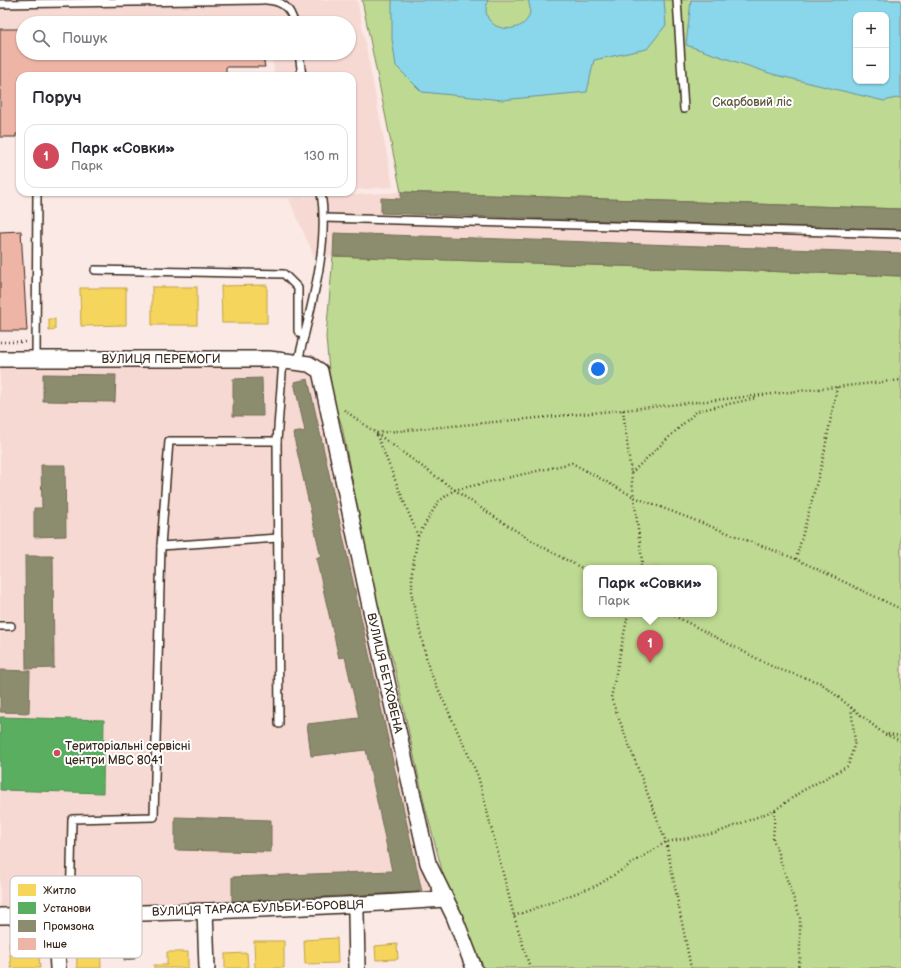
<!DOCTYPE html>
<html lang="uk">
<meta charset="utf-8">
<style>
:root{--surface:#fff;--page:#f7f7f7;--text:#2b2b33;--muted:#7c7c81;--line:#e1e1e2;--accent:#d1495b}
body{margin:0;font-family:"Balsamiq Sans",sans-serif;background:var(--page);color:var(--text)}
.controls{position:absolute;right:12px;top:12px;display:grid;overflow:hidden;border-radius:8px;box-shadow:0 1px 3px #0004}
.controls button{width:36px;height:36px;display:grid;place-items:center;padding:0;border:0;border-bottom:1px solid var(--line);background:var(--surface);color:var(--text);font:20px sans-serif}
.you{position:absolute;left:598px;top:369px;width:14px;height:14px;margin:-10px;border:3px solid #fff;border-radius:50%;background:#1a73e8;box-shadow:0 0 0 6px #1a73e833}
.badge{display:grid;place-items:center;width:26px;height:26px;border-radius:50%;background:var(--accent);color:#fff;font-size:13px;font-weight:700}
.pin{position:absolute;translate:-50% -33px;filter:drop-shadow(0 1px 2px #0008)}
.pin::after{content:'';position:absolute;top:21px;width:14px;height:12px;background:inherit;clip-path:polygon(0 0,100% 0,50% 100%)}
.popup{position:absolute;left:583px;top:565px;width:134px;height:52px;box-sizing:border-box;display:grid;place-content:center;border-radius:8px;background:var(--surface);filter:drop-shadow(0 1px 3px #0005);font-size:13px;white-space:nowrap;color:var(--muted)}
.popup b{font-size:15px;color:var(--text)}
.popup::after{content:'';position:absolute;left:50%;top:100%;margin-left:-8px;border:8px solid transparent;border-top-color:var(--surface)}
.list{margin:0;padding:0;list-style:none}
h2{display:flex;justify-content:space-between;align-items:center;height:52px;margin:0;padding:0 16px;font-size:17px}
h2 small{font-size:13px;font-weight:400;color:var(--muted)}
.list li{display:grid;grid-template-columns:26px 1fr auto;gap:12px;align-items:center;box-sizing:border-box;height:64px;margin:0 8px 8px;padding:0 8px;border:1px solid var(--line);border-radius:12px}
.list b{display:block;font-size:15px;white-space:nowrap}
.list p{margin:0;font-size:13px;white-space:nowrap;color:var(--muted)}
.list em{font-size:13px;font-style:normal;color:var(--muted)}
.icon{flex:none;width:22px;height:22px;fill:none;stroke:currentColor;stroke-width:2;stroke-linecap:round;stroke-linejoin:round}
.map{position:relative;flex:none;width:901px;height:968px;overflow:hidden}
.search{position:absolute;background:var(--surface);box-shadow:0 1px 3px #0004;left:16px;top:16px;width:340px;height:44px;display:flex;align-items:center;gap:10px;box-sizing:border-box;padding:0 14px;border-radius:22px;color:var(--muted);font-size:15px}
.panel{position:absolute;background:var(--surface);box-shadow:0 1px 3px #0004;left:16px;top:72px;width:340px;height:124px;border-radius:12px}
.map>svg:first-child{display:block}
</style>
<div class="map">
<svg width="901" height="968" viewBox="0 0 901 968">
<rect width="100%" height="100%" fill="#fae9e5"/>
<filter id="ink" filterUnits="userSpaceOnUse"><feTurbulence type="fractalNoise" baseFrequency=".025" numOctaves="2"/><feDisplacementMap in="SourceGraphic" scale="8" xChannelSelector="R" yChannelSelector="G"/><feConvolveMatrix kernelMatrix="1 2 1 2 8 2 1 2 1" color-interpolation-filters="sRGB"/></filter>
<g filter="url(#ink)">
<g fill="#f6d9d2">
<polygon points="0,0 357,0 393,187 352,190 352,76 275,76 271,53 349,53 349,23 23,23 23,28 0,28"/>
<polygon points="401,192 901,209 901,276 314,256 289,199"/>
<polygon points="0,359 269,359 320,371 370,606 445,899 0,916"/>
</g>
<g fill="#beda92" stroke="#7c8258" fill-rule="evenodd">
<path d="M362,0H901V209L401,192ZM856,15H886V81H856Z"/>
<path d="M333,256L901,276V968H484L444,878L425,806L394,664L373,593L342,426L334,403L329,371L326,337ZM586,568H714V614H586Z"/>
</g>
<g fill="#8ad6ea" stroke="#6a9198" fill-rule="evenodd">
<path d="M392,0H488C474,38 542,38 528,0H664L666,25L647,49L594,60L587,92L502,100L422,92L396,66L392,39Z"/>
<path d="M691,0H901V97L884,101L772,74L686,45ZM856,15H886V81H856Z"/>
</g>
<g fill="#f6d55c" stroke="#bea249">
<polygon points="267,285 267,323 222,323 221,286"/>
<rect x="152" y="287" width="45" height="38"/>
<polygon points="80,288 126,288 126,325 81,326"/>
<polygon points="49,319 55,319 55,330 49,331"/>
<polygon points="337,938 338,963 305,964 304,940"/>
<polygon points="100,941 101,968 77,968 76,942"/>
<polygon points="254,941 284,941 284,968 255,968"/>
<polygon points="38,942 40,968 11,968 9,943"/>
<polygon points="397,944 398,959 376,960 375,946"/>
<polygon points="167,952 188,952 188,968 154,968 154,965 167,965"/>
<polygon points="247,953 248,968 225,968 225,954"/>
</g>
<polygon fill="#5aae61" stroke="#51864d" points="0,717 104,720 103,793 0,790"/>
<g fill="#8c8c6e" stroke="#746f56">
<polygon points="401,192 901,209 901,231 381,213 381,198 401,199"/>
<polygon points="334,233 901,253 901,276 333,256"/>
<polygon points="43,374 116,375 115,402 43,401"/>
<polygon points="262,378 263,416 233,416 233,379"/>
<polygon points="308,379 422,892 232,901 232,877 392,871 366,750 311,756 307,724 359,718 345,657 339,658 316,558 321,557 293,433 305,431 294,382"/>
<polygon points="41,465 65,465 66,536 34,537 34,508 42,508"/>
<polygon points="25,556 53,556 54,668 26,669"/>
<polygon points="0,670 30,671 29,713 0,712"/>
<polygon points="175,817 271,820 271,852 175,850"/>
<polygon points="61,897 61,905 51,905 50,898"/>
<polygon points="134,933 135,959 124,960 123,934"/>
</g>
<g fill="#eeb5a7" stroke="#3b2a1e">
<polygon points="0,29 23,29 23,53 262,53 265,67 226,67 226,76 20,76 20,134 16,134 16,137 0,137"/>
<polygon points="21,231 27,331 0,331 0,232"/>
</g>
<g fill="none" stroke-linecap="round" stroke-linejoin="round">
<g stroke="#3b2a1e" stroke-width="10">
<g id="lane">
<path d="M266,0C282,1 290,7 294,23"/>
<polyline points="677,0 684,109"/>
<polyline points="0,4 262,0"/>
<polyline points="299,53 302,76"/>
<polyline points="324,218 901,234"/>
<polyline points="95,270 284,274 298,288 298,331 304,336"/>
<polyline points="36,359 37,192"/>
<path d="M298,362C310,308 330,248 321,192"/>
<polyline points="161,546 278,538"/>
<polyline points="0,626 11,626"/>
<polyline points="279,724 277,441 283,360"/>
<polyline points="70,915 72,819 154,817 161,546 169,441 277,441"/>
</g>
</g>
<g stroke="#3b2a1e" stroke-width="18">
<g id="street">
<polyline points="0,359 269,359 309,364 320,371 370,606 428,863 454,916 474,968"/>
<polyline points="355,905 356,914 357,968"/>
<polyline points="205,911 207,968"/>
<path d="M0,916C148,914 297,909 445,899"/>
<polyline points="55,916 58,968"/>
</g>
</g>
<g stroke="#3b2a1e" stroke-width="2.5" stroke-dasharray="1 3" stroke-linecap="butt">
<polyline points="0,342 25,342"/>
<path d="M344,410C423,466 499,527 586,570"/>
<polyline points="623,410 642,561 640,568"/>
<polyline points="631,473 697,411 756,398"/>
<polyline points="418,536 376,433 623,410 901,380"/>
<polyline points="796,559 822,463 837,387"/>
<polyline points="628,614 611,698 666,842 691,968"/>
<polyline points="671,614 775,668 821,683 884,734 901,741"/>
<polyline points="888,734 901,736"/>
<polyline points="775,810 773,839 800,917 800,960 798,968"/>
<polyline points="514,916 598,885 666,842 716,833 775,810 802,791 848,766 855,742 851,707"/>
<polyline points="530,968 514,916 478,776 429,669 412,598 412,571 418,536 438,502 454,490 572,463 634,497 796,559 901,609"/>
</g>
<use href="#lane" stroke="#fff" stroke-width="7"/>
<use href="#street" stroke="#fff" stroke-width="15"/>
</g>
</g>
<circle fill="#d1495b" stroke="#fff" stroke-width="1.5" cx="57" cy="753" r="4"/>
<g text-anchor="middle" stroke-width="4" stroke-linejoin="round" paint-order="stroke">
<g font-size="12" fill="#5c563b" stroke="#fff">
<text x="752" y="106">Скарбовий ліс</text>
</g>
<g font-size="12" fill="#3b2a1e" stroke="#fff">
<text x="161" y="363">ВУЛИЦЯ ПЕРЕМОГИ</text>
<text transform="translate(385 673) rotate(77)" y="4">ВУЛИЦЯ БЕТХОВЕНА</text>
<text transform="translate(258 908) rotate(-2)" y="4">ВУЛИЦЯ ТАРАСА БУЛЬБИ-БОРОВЦЯ</text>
</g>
<g font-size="12" fill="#3b2a1e" stroke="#fff" text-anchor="start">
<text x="65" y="750">Територіальні сервісні<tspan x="65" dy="14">центри МВС 8041</tspan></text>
</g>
</g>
<rect x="10" y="876" width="132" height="82" rx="6" fill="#fff" stroke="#c4bfbc" stroke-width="1"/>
<rect x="18" y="884" width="18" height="12" fill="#f6d55c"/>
<rect x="18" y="902" width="18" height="12" fill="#5aae61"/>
<rect x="18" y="920" width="18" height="12" fill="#8c8c6e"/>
<rect x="18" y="938" width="18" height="12" fill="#eeb5a7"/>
<g font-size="11" fill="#3b2a1e">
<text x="43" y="894">Житло</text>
<text x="43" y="912">Установи</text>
<text x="43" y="930">Промзона</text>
<text x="43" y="948">Інше</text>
</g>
</svg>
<div class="controls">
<button>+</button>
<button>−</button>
</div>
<div class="you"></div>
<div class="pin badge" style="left:650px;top:663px">1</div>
<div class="popup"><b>Парк «Совки»</b>Парк</div>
<div class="search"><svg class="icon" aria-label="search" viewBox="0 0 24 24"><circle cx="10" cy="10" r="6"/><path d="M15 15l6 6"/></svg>Пошук</div>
<section class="panel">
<h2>Поруч<small></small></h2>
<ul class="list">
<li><span class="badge">1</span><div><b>Парк «Совки»</b><p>Парк</p></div><em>130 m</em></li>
</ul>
</section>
</div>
